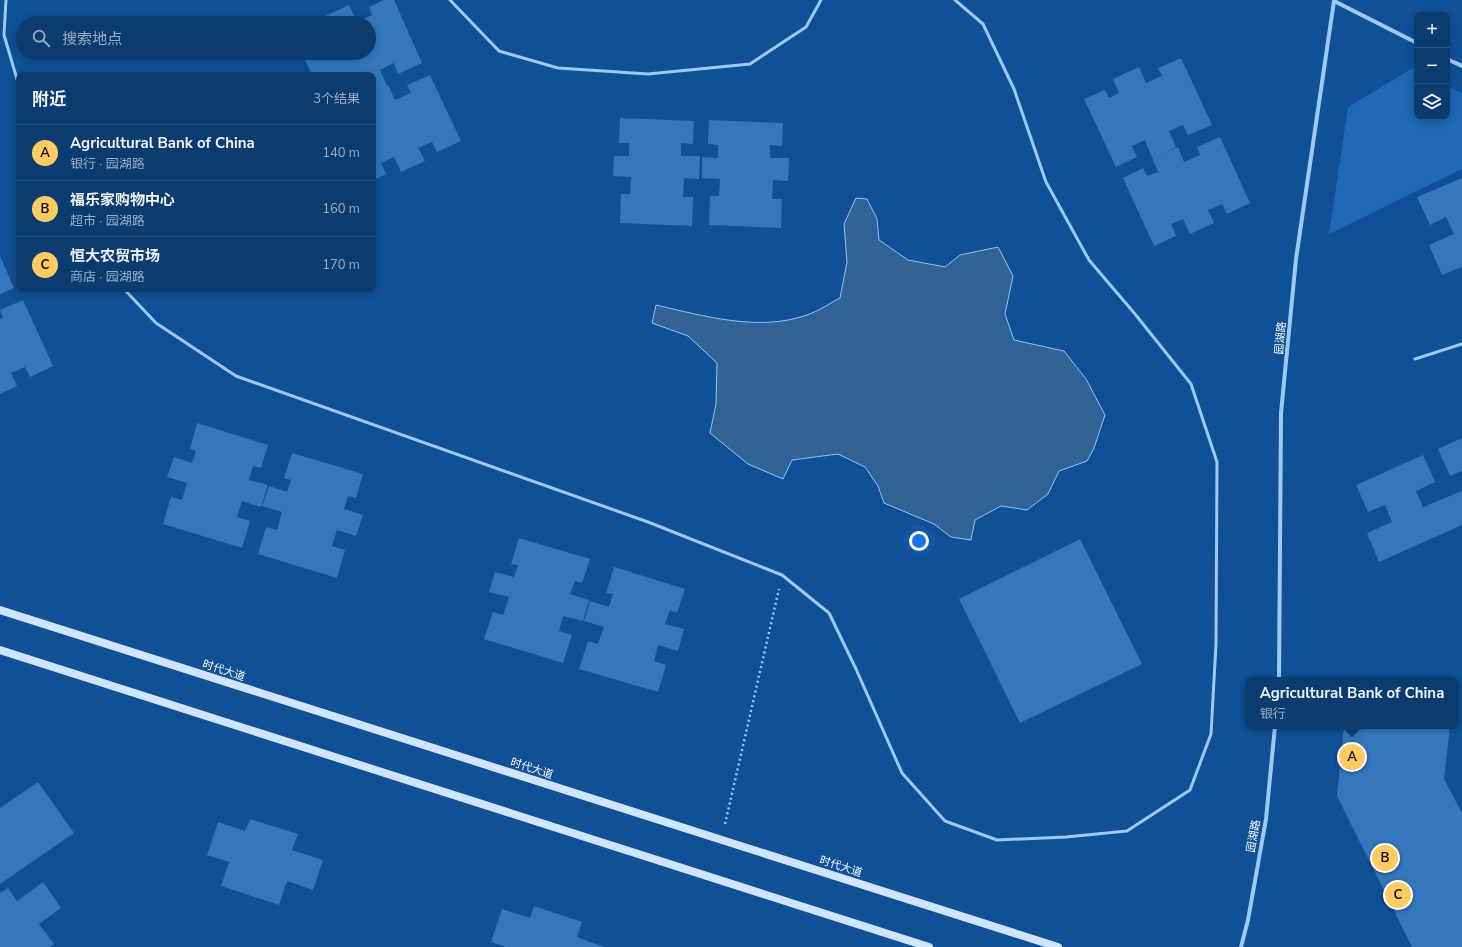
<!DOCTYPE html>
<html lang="zh">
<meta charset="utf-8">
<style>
:root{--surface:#0b3c70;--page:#144375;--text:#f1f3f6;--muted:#9aadc3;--line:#2b5683;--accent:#ffcb62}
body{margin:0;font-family:"Nunito Sans","Noto Sans SC",sans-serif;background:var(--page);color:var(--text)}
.controls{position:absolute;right:12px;top:12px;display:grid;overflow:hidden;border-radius:8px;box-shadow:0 2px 10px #0003}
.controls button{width:36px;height:36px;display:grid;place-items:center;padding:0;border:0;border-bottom:1px solid var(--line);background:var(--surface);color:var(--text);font:20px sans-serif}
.you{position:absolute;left:919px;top:541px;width:14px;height:14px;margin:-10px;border:3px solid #fff;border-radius:50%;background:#1a73e8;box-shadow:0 0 0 6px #1a73e833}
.badge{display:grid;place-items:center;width:26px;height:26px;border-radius:50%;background:var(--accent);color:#111;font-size:13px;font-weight:700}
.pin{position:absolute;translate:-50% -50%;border:2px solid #fff;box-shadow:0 1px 4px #0006}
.popup{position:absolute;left:1245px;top:677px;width:214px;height:52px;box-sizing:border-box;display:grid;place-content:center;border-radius:8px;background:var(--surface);filter:drop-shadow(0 1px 3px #0005);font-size:13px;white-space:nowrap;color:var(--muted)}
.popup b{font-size:15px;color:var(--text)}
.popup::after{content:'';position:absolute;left:50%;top:100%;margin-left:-8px;border:8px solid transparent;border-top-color:var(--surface)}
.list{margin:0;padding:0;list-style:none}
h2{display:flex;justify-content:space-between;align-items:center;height:52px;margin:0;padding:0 16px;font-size:17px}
h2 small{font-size:13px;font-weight:400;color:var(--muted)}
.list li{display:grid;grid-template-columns:26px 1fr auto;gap:12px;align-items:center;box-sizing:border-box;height:56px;padding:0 16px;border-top:1px solid var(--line)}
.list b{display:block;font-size:15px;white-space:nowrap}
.list p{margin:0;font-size:13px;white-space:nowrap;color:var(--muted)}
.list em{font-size:13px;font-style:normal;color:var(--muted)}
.icon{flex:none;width:22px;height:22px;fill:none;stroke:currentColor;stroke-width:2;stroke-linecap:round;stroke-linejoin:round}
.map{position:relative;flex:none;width:1462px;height:947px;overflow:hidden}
.search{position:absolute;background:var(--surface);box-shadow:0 2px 10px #0003;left:16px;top:16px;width:360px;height:44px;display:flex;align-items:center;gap:10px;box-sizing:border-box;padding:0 14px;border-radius:22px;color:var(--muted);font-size:15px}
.panel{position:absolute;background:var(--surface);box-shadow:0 2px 10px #0003;left:16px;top:72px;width:360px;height:220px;border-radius:8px}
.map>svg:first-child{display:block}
</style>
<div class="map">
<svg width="1462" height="947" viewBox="0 0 1462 947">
<rect width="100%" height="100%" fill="#0f5096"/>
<polygon fill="#1e68b4" points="1413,68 1417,70 1417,117 1447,117 1447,86 1462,93 1462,169 1329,234 1348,107"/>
<path fill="#336296" stroke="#90c5f8" d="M856,198L867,199L877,219L879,240L908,260L945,267L960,255L998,247L1013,276L1005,314L1014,340L1064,351L1086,379L1105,415L1094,448L1087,461L1059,471L1048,494L1027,510L1001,506L975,520L971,540L951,537L934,524L884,503L878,486L865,467L838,454L792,460L783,479L748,464L710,433L716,404L717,363L688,336L652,323L656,305C704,316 759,332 807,315C819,311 830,303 840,298L847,262L844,224Z"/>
<g fill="#3477bd">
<polygon points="384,0 394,0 422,63 398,74 394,63 380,70 387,86 388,85 395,100 411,93 407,85 430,75 461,141 437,152 432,142 418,148 425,161 401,172 394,157 381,163 386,174 373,180 373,75 312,75 302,53 369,53 369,23 326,23 323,17 349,5 357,22 372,15 369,7"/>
<polygon points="1181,58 1212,125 1188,135 1183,125 1169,131 1176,147 1163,154 1178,147 1184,162 1200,155 1197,147 1220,137 1250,203 1227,214 1222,204 1208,210 1214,223 1190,234 1183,219 1171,224 1176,236 1154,246 1123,178 1143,168 1147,176 1158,172 1145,140 1132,146 1137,157 1116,167 1084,99 1105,90 1109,98 1119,93 1113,79 1139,67 1146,83 1162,76 1158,68"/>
<polygon points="620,118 694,121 693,144 681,143 681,156 700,156 699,179 684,178 683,197 693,197 692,226 620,223 621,194 630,194 631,177 613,176 614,156 629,156 629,143 619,143"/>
<polygon points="709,120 783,123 782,146 770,145 770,158 789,158 788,181 773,180 772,199 782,199 781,228 709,225 710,196 719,196 720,179 702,178 702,157 718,158 718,145 708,144"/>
<polygon points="1462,178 1462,267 1442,275 1429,245 1454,234 1446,217 1430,225 1417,197"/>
<polygon points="0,256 14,288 0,294"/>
<polygon points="23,300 53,366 30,377 25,367 11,373 17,386 0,394 0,319 3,318 0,310"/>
<polygon points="197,423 268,445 261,468 253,466 249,480 268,485 261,507 242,501 237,517 250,521 242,548 163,524 171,497 182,500 187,483 167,477 174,457 192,463 196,451 190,449"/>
<polygon points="1462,438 1462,471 1450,476 1438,449"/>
<polygon points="292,453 363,474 356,498 348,496 344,509 363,515 356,536 337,530 332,546 345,550 337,578 258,554 266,527 277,530 282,512 262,506 269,486 287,492 291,480 284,478"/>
<polygon points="1423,455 1435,482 1416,491 1423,507 1462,491 1462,525 1379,562 1367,533 1392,522 1385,505 1368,512 1356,485"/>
<polygon points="519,538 590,559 582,583 575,581 570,594 589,600 583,621 563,616 559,631 572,635 563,663 484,639 493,612 503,615 509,597 489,592 495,572 514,577 518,565 511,564"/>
<polygon points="1080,539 1142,664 1020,723 959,599"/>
<polygon points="614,567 685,589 677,613 670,610 665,624 684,629 678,651 658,645 654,661 666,665 658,692 579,669 588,641 598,644 604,627 584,621 590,601 609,607 613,594 606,593"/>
<polygon points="1344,726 1450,726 1444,779 1462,813 1462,947 1412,947 1337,796"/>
<polygon points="38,782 74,833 0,884 0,808"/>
<polygon points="250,819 298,834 292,850 323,860 313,890 287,881 279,905 221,886 229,862 207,855 218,822 245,831"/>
<polygon points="43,882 61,908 39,924 54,944 50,947 0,947 0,893 8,888 17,901"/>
<polygon points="534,906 582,922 577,937 604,947 506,947 491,942 502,909 530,918"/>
</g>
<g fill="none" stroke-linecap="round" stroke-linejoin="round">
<polyline stroke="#9ec9f4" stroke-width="2.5" stroke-dasharray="2 3" stroke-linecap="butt" points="725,824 779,589"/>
<g stroke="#9ec9f4" stroke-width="3">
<polyline points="6,0 4,35 19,86"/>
<polyline points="450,0 499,51 558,68 648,74 750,64 806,27 821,0"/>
<polyline points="124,289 156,323 236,376 648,522 782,575 829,613 856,669 902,773 945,821 997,840 1066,837 1127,831 1190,790 1211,734 1216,644 1217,462 1191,384 1135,314 1089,260 1046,182 1014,89 983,24 955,0"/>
<polyline points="1415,359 1462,344"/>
</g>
<g stroke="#9ec9f4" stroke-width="4">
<polyline points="1334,1 1417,43"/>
<polyline points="1447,59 1462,66"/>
<polyline points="1279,680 1281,413 1296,259 1334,1"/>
<polyline points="1241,947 1248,920 1266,819 1275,726"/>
</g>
<g stroke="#cee5fd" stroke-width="8">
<polyline points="0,610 1058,947"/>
<polyline points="0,650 929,947"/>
</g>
</g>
<g text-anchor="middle" stroke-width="3" stroke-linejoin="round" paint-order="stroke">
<g font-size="11" fill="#fff" stroke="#0f5096">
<text transform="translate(1280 338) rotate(-85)" y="4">园湖路</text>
<text transform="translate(224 670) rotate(18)" y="4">时代大道</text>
<text transform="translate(532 768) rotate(18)" y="4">时代大道</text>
<text transform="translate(1253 836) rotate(-80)" y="4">园湖路</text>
<text transform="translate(841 866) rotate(18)" y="4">时代大道</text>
</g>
</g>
</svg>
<div class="controls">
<button>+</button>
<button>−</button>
<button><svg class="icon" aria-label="layers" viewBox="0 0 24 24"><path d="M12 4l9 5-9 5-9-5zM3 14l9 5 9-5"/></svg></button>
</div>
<div class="you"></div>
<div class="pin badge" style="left:1352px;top:757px">A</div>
<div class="popup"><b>Agricultural Bank of China</b>银行</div>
<div class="pin badge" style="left:1385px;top:858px">B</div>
<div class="pin badge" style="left:1398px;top:895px">C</div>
<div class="search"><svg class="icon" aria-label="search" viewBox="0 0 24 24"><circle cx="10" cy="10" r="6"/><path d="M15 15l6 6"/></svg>搜索地点</div>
<section class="panel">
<h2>附近<small>3个结果</small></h2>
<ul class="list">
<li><span class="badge">A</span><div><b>Agricultural Bank of China</b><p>银行 · 园湖路</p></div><em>140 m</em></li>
<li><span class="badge">B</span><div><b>福乐家购物中心</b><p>超市 · 园湖路</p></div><em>160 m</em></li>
<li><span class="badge">C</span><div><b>恒大农贸市场</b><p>商店 · 园湖路</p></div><em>170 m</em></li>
</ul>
</section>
</div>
